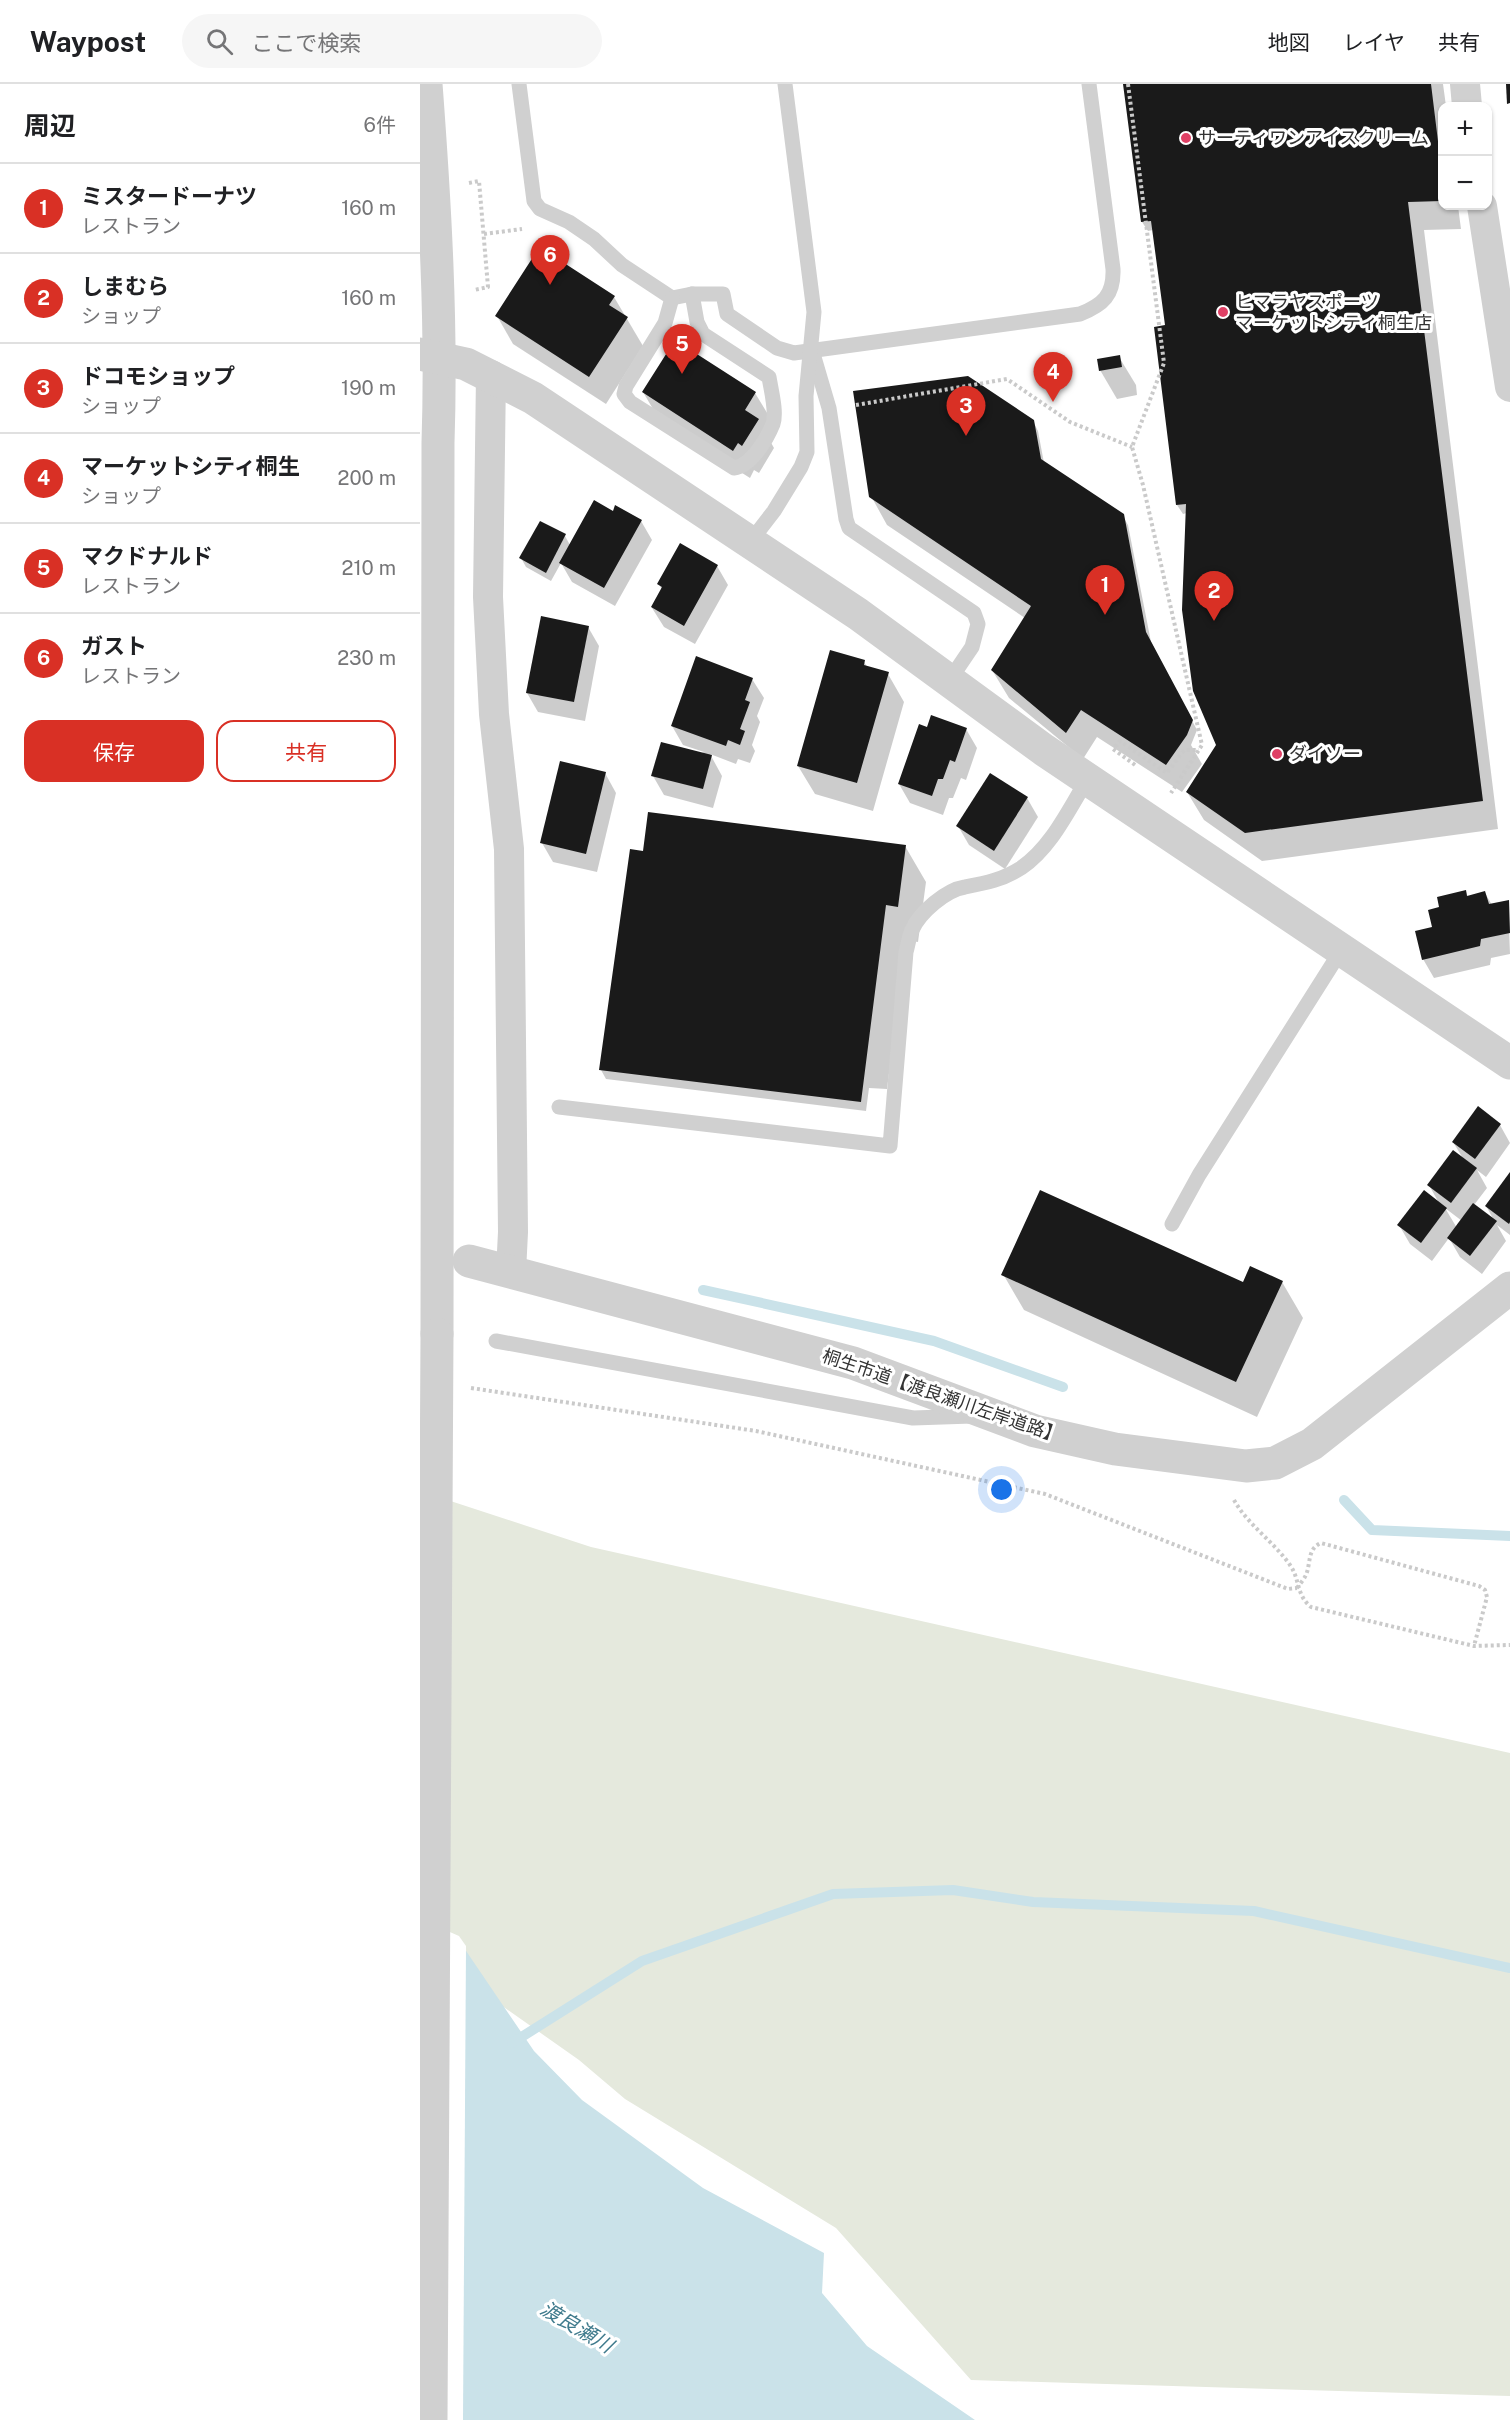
<!DOCTYPE html>
<html lang="ja">
<meta charset="utf-8">
<style>
:root{--surface:#fff;--page:#f6f6f6;--text:#202124;--muted:#757577;--line:#e0e0e0;--accent:#d93025}
body{margin:0;font-family:"Public Sans","Noto Sans JP",sans-serif;background:var(--page);color:var(--text)}
.controls{position:absolute;right:18px;top:18px;display:grid;overflow:hidden;border-radius:12px;box-shadow:0 2px 4px #0004}
.controls button{width:54px;height:54px;display:grid;place-items:center;padding:0;border:0;border-bottom:2px solid var(--line);background:var(--surface);color:var(--text);font:30px sans-serif}
.you{position:absolute;left:582px;top:1406px;width:21px;height:21px;margin:-15px;border:4px solid #fff;border-radius:50%;background:#1a73e8;box-shadow:0 0 0 9px #1a73e833}
.badge{display:grid;place-items:center;width:39px;height:39px;border-radius:50%;background:var(--accent);color:#fff;font-size:20px;font-weight:700}
.pin{position:absolute;translate:-50% -50px;filter:drop-shadow(0 2px 3px #0008)}
.pin::after{content:'';position:absolute;top:32px;width:21px;height:18px;background:inherit;clip-path:polygon(0 0,100% 0,50% 100%)}
.list{margin:0;padding:0;list-style:none}
h2{display:flex;justify-content:space-between;align-items:center;height:78px;margin:0;padding:0 24px;font-size:26px}
h2 small{font-size:20px;font-weight:400;color:var(--muted)}
.list li{display:grid;grid-template-columns:39px 1fr auto;gap:18px;align-items:center;box-sizing:border-box;height:90px;padding:0 24px;border-top:2px solid var(--line)}
.list b{display:block;font-size:22px;white-space:nowrap}
.list p{margin:0;font-size:20px;white-space:nowrap;color:var(--muted)}
.list em{font-size:20px;font-style:normal;color:var(--muted)}
.actions{display:flex;gap:12px;padding:18px 24px}
.actions a{flex:1;padding:14px 0;border:2px solid var(--accent);border-radius:18px;text-align:center;font-size:21px;color:var(--accent)}
.actions .main{background:var(--accent);color:#fff}
.icon{flex:none;width:33px;height:33px;fill:none;stroke:currentColor;stroke-width:2;stroke-linecap:round;stroke-linejoin:round}
.map{position:relative;flex:none;width:1090px;height:2336px;overflow:hidden}
header{display:flex;align-items:center;gap:36px;box-sizing:border-box;height:84px;padding:0 30px;background:var(--surface);border-bottom:2px solid var(--line)}
header strong{font-size:28px}
nav{display:flex;gap:33px;margin-inline-start:auto;font-size:21px}
.search{width:420px;height:54px;background:var(--page);display:flex;align-items:center;gap:15px;box-sizing:border-box;padding:0 21px;border-radius:33px;color:var(--muted);font-size:22px}
main{display:flex}
aside{flex:1;background:var(--surface)}
.map>svg:first-child{display:block}
</style>
<header>
<strong>Waypost</strong>
<div class="search"><svg class="icon" aria-label="search" viewBox="0 0 24 24"><circle cx="10" cy="10" r="6"/><path d="M15 15l6 6"/></svg>ここで検索</div>
<nav><a>地図</a><a>レイヤ</a><a>共有</a></nav>
</header>
<main>
<aside>
<h2>周辺<small>6件</small></h2>
<ul class="list">
<li><span class="badge">1</span><div><b>ミスタードーナツ</b><p>レストラン</p></div><em>160 m</em></li>
<li><span class="badge">2</span><div><b>しまむら</b><p>ショップ</p></div><em>160 m</em></li>
<li><span class="badge">3</span><div><b>ドコモショップ</b><p>ショップ</p></div><em>190 m</em></li>
<li><span class="badge">4</span><div><b>マーケットシティ桐生</b><p>ショップ</p></div><em>200 m</em></li>
<li><span class="badge">5</span><div><b>マクドナルド</b><p>レストラン</p></div><em>210 m</em></li>
<li><span class="badge">6</span><div><b>ガスト</b><p>レストラン</p></div><em>230 m</em></li>
</ul>
<div class="actions"><a class="main">保存</a><a>共有</a></div>
</aside>
<div class="map">
<svg width="1090" height="2336" viewBox="0 0 1090 2336">
<rect width="100%" height="100%" fill="#fff"/>
<polygon fill="#e5e9dd" points="0,1407 171,1463 1090,1669 1090,2312 551,2296 416,2144 205,2015 159,1976 0,1864"/>
<polygon fill="#cae2e9" points="38,1855 114,1967 162,2016 283,2104 404,2169 402,2209 447,2262 555,2336 0,2336"/>
<polygon fill="#fff" points="0,1835 39,1852 46,1862 43,2336 0,2336"/>
<g fill="#0003" fill-rule="evenodd">
<polygon points="704,0 1023,0 1026,22 1022,22 1022,122 1038,122 1041,145 1004,146 1078,745 842,777 784,736 767,708 797,661 767,429 763,430 757,421 746,242 733,146 728,147 722,138"/>
<polygon points="137,186 194,213 223,262 186,320 93,260 77,232"/>
<polygon points="255,258 335,309 352,337 345,348 354,364 339,389 334,386 330,394 240,337 223,308"/>
<polygon points="699,273 716,301 717,311 697,315 680,286"/>
<polygon points="613,337 618,347 624,379 702,431 708,441 731,558 777,646 771,661 782,680 762,708 677,653 663,675 589,614 572,586 605,534 467,441 451,412"/>
<polygon points="193,429 221,437 232,456 195,522 152,498 141,479 131,497 106,483 101,474 145,452 150,461"/>
<polygon points="297,482 308,501 275,560 244,543 232,524 242,506 239,500"/>
<polygon points="168,543 179,562 165,637 118,628 107,609"/>
<polygon points="444,578 448,584 468,590 484,618 453,727 395,710 378,682"/>
<polygon points="332,595 344,614 337,632 340,638 332,661 335,667 330,679 318,675 316,680 290,670 302,692 293,724 244,711 233,692 284,668 263,661 252,642"/>
<polygon points="508,645 546,645 557,664 546,696 541,694 533,714 529,714 523,731 490,719 479,700"/>
<polygon points="185,689 196,709 177,788 133,778 122,759"/>
<polygon points="607,714 618,733 585,785 549,761 538,742"/>
<polygon points="485,762 506,798 498,858 486,856 467,1005 449,1004 446,1027 186,995 181,986 225,768"/>
<polygon points="1046,808 1048,813 1065,809 1072,821 1088,817 1090,870 1071,874 1070,881 1014,894 1003,875 1013,844 1021,824"/>
<path d="M1058,1024L1080,1041L1090,1059L1066,1093L1057,1086L1067,1104L1054,1121L1075,1138L1066,1122L1090,1091V1151L1077,1141L1086,1157L1062,1190L1040,1173L1029,1154L1012,1177L990,1160L979,1141L1020,1121L1009,1101L1044,1076L1033,1058ZM1025,1124L1042,1137L1037,1144Z"/>
<polygon points="583,1190 823,1200 862,1198 883,1234 837,1333 604,1226"/>
</g>
<g fill="none" stroke-linecap="round" stroke-linejoin="round">
<g stroke="#cae2e9" stroke-width="10">
<polyline points="283,1206 514,1257 643,1303"/>
<polyline points="924,1416 952,1446 1090,1452"/>
<polyline points="92,1959 222,1877 413,1810 533,1806 613,1818 834,1827 1090,1884"/>
</g>
</g>
<g fill="#1a1a1a">
<polygon points="703,0 1011,0 1022,90 1022,117 988,118 1063,717 825,749 766,708 796,661 773,607 762,526 766,420 756,421 734,243 745,241 731,137 721,138"/>
<polygon points="1086,0 1090,0 1090,19 1087,20"/>
<polygon points="115,170 136,184 141,177 195,212 189,221 208,233 169,293 75,232"/>
<polygon points="255,256 336,308 325,326 339,335 322,362 318,359 313,367 222,308"/>
<polygon points="700,271 702,283 679,287 677,275"/>
<polygon points="548,292 614,336 621,375 704,430 726,548 773,636 767,651 746,681 661,626 646,649 571,586 611,522 449,413 433,307"/>
<polygon points="174,416 193,427 195,421 222,436 184,504 139,479"/>
<polygon points="120,437 146,450 126,489 99,474"/>
<polygon points="260,459 298,481 264,542 231,523 242,503 237,500"/>
<polygon points="121,532 169,542 154,618 106,609"/>
<polygon points="410,566 445,576 444,581 469,588 437,699 377,682"/>
<polygon points="276,572 333,594 325,616 330,618 320,645 325,647 320,661 308,656 306,662 251,642"/>
<polygon points="511,631 547,644 535,678 530,676 523,695 518,695 512,712 478,700 499,640 507,643"/>
<polygon points="241,658 292,671 283,705 231,692"/>
<polygon points="140,677 186,688 166,770 120,759"/>
<polygon points="570,689 608,713 574,767 536,742"/>
<polygon points="228,728 486,761 478,823 466,821 441,1018 179,986 210,765 223,767"/>
<polygon points="1046,806 1047,812 1065,807 1069,820 1089,816 1090,849 1061,855 1060,862 1002,876 995,847 1012,843 1008,826 1019,823 1017,813"/>
<polygon points="1058,1022 1081,1040 1055,1075 1032,1058"/>
<polygon points="1033,1066 1057,1084 1031,1119 1007,1101"/>
<polygon points="1090,1088 1090,1138 1089,1140 1065,1122"/>
<polygon points="620,1106 823,1198 830,1182 863,1197 816,1298 581,1191"/>
<polygon points="1004,1106 1027,1124 1001,1159 977,1141"/>
<polygon points="1053,1119 1077,1137 1050,1172 1027,1154"/>
</g>
<g fill="none" stroke-linecap="round" stroke-linejoin="round">
<g stroke="#cacaca" stroke-width="4" stroke-dasharray="3 3" stroke-linecap="butt">
<polyline points="708,0 744,279 712,363 723,401 782,661 751,709"/>
<polyline points="49,99 59,97 68,203 54,206"/>
<polyline points="64,150 102,145"/>
<polyline points="436,321 587,295 650,338 712,363"/>
<polyline points="715,681 693,665 700,657 747,689 764,666 779,666"/>
<polyline points="51,1304 336,1347 625,1410 868,1505 877,1504"/>
<path d="M814,1416C828,1441 854,1458 870,1481C880,1495 876,1511 891,1523L1054,1562L1090,1561"/>
<path d="M877,1504C880,1500 884,1495 886,1491C891,1479 887,1465 901,1459L1059,1502L1065,1506L1067,1513L1054,1562"/>
</g>
<g stroke="#d0d0d0" stroke-width="15">
<path d="M99,0L114,117L120,125L149,138L174,155L202,181L252,214L272,210H303L307,230L357,264L374,269L660,230C683,221 694,211 693,185L669,0"/>
<path d="M252,214L245,239L206,302L204,310L210,318L314,384C331,382 347,355 353,340C357,328 351,306 349,293L283,250L277,238L272,210"/>
<polyline points="394,273 409,324 426,435 429,444 554,529 558,540 552,563 529,597"/>
<polyline points="330,458 354,427 381,383 387,368 386,312 394,228 365,0"/>
<path d="M139,1023L470,1062L486,868C488,861 489,853 492,846C500,828 526,806 545,803C566,799 582,796 601,784C631,764 649,725 667,696"/>
<polyline points="752,1140 779,1091 922,865"/>
<polyline points="76,1257 493,1334 552,1332"/>
</g>
<g stroke="#d0d0d0" stroke-width="30">
<polyline points="1045,0 1047,22"/>
<polyline points="1062,122 1090,303"/>
<polyline points="71,291 68,513 74,630 89,765 93,1148 91,1188"/>
</g>
<g stroke="#d0d0d0" stroke-width="33">
<path d="M6,0C15,120 22,239 18,359L17,1250"/>
<polyline points="0,270 46,280 113,314 438,530 624,666 1090,979"/>
<polyline points="49,1177 433,1279 615,1347 695,1365 826,1382 855,1379 892,1360 1090,1204"/>
</g>
<polyline stroke="#d0d0d0" stroke-width="33" points="11,2336 17,1250"/>
</g>
<g fill="#df4065" stroke="#fff" stroke-width="2">
<circle cx="766" cy="54" r="6"/>
<circle cx="803" cy="228" r="6"/>
<circle cx="857" cy="670" r="6"/>
</g>
<g text-anchor="middle" stroke-width="6" stroke-linejoin="round" paint-order="stroke">
<g font-size="18" fill="#333" stroke="#fff" text-anchor="start">
<text x="778" y="60">サーティワンアイスクリーム</text>
<text x="815" y="224">ヒマラヤスポーツ<tspan x="815" dy="21">マーケットシティ桐生店</tspan></text>
<text x="869" y="676">ダイソー</text>
</g>
<g font-size="18" fill="#333" stroke="#fff">
<text transform="translate(522 1312) rotate(19)" y="6">桐生市道【渡良瀬川左岸道路】</text>
</g>
<g font-size="20" font-style="italic" fill="#407b8d" stroke="#fff">
<text transform="translate(157 2243) rotate(31)" y="7">渡良瀬川</text>
</g>
</g>
</svg>
<div class="controls">
<button>+</button>
<button>−</button>
</div>
<div class="you"></div>
<div class="pin badge" style="left:685px;top:531px">1</div>
<div class="pin badge" style="left:794px;top:537px">2</div>
<div class="pin badge" style="left:546px;top:352px">3</div>
<div class="pin badge" style="left:633px;top:318px">4</div>
<div class="pin badge" style="left:262px;top:290px">5</div>
<div class="pin badge" style="left:130px;top:201px">6</div>
</div>
</main>
